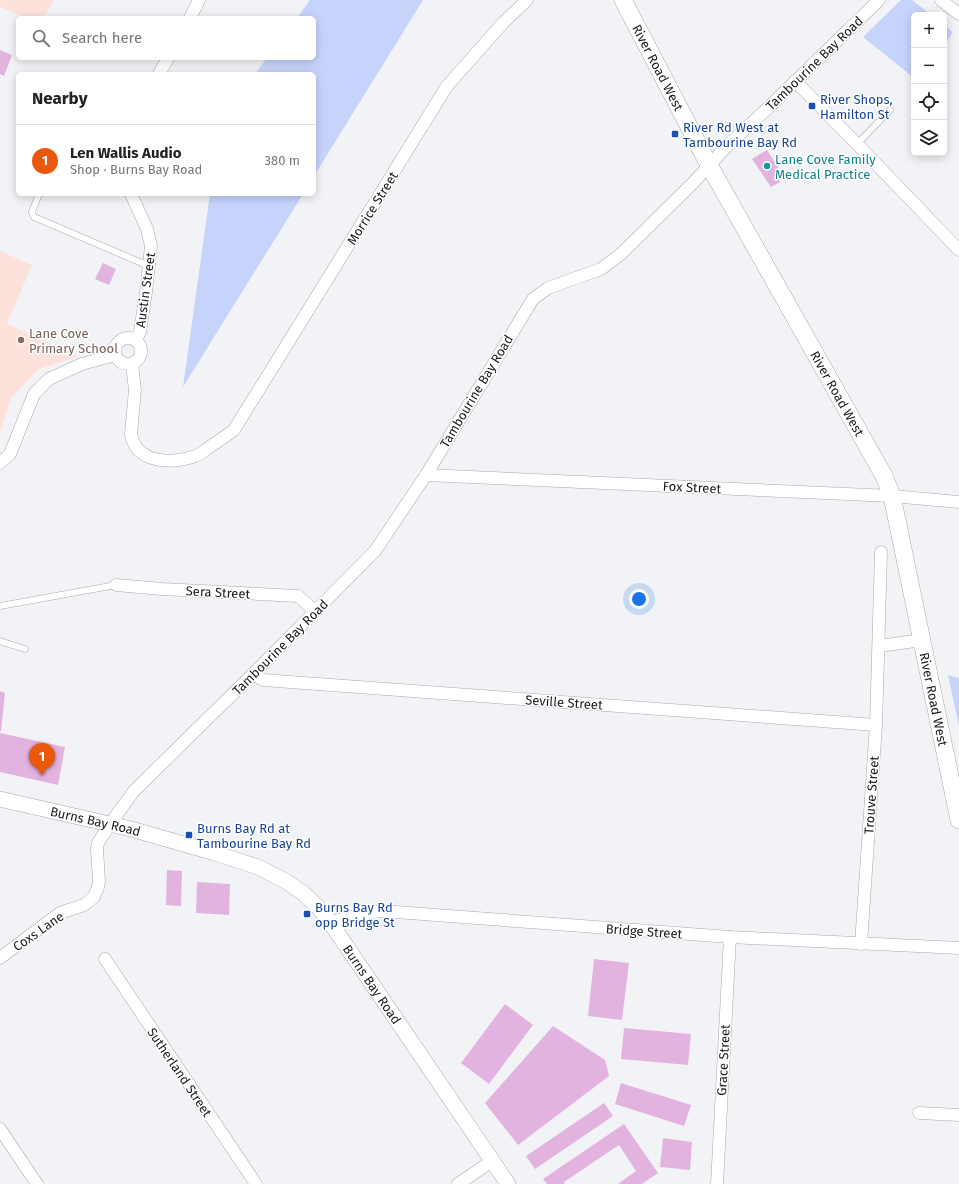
<!DOCTYPE html>
<meta charset="utf-8">
<style>
:root{--surface:#fff;--page:#f6f6f6;--text:#222;--muted:#767676;--line:#e0e0e0;--accent:#ea580c}
body{margin:0;font-family:"Fira Sans",sans-serif;background:var(--page);color:var(--text)}
.controls{position:absolute;right:12px;top:12px;display:grid;overflow:hidden;border-radius:6px;box-shadow:0 2px 10px #0003}
.controls button{width:36px;height:36px;display:grid;place-items:center;padding:0;border:0;border-bottom:1px solid var(--line);background:var(--surface);color:var(--text);font:20px sans-serif}
.you{position:absolute;left:639px;top:599px;width:14px;height:14px;margin:-10px;border:3px solid #fff;border-radius:50%;background:#1a73e8;box-shadow:0 0 0 6px #1a73e833}
.badge{display:grid;place-items:center;width:26px;height:26px;border-radius:50%;background:var(--accent);color:#fff;font-size:13px;font-weight:700}
.pin{position:absolute;translate:-50% -33px;filter:drop-shadow(0 1px 2px #0008)}
.pin::after{content:'';position:absolute;top:21px;width:14px;height:12px;background:inherit;clip-path:polygon(0 0,100% 0,50% 100%)}
.list{margin:0;padding:0;list-style:none}
h2{display:flex;justify-content:space-between;align-items:center;height:52px;margin:0;padding:0 16px;font-size:17px}
h2 small{font-size:13px;font-weight:400;color:var(--muted)}
.list li{display:grid;grid-template-columns:26px 1fr auto;gap:12px;align-items:center;box-sizing:border-box;height:72px;padding:0 16px;border-top:1px solid var(--line)}
.list b{display:block;font-size:15px;white-space:nowrap}
.list p{margin:0;font-size:13px;white-space:nowrap;color:var(--muted)}
.list em{font-size:13px;font-style:normal;color:var(--muted)}
.icon{flex:none;width:22px;height:22px;fill:none;stroke:currentColor;stroke-width:2;stroke-linecap:round;stroke-linejoin:round}
.map{position:relative;flex:none;width:959px;height:1184px;overflow:hidden}
.search{position:absolute;background:var(--surface);box-shadow:0 2px 10px #0003;left:16px;top:16px;width:300px;height:44px;display:flex;align-items:center;gap:10px;box-sizing:border-box;padding:0 14px;border-radius:6px;color:var(--muted);font-size:15px}
.panel{position:absolute;background:var(--surface);box-shadow:0 2px 10px #0003;left:16px;top:72px;width:300px;height:124px;border-radius:6px}
.map>svg:first-child{display:block}
</style>
<div class="map">
<svg width="959" height="1184" viewBox="0 0 959 1184">
<rect width="100%" height="100%" fill="#f2f3f6"/>
<g fill="#fde2dc">
<polygon points="0,0 54,0 43,18 26,18 0,7"/>
<polygon points="0,251 32,265 7,324 78,356 39,369 11,398 0,434"/>
</g>
<g fill="#c6d4fb">
<polygon points="310,0 423,0 314,176 314,74 255,74 267,58 314,58 314,18 297,18"/>
<polygon points="901,0 912,0 931,15 914,15 914,78 863,37"/>
<polygon points="944,25 953,32 944,46"/>
<polygon points="210,194 303,194 183,387"/>
<polygon points="948,675 959,678 959,726"/>
</g>
<g fill="#e3b3e0">
<polygon points="0,50 12,55 4,76 0,74"/>
<polygon points="767,150 782,173 777,177 780,182 771,187 752,159"/>
<polygon points="103,263 116,269 109,285 95,279"/>
<polygon points="0,691 5,693 1,731 0,731"/>
<polygon points="0,733 65,747 58,785 0,772"/>
<polygon points="167,870 182,871 181,906 166,905"/>
<polygon points="197,882 230,884 229,915 196,913"/>
<polygon points="594,959 629,963 622,1020 588,1016"/>
<polygon points="505,1004 533,1025 489,1084 461,1063"/>
<polygon points="553,1026 605,1060 609,1076 518,1145 485,1103"/>
<polygon points="624,1028 691,1034 688,1065 621,1059"/>
<polygon points="621,1083 691,1105 684,1126 615,1104"/>
<polygon points="604,1103 613,1116 535,1169 526,1156"/>
<polygon points="624,1124 658,1173 642,1184 618,1184 636,1171 619,1145 564,1182 565,1184 547,1184 543,1179"/>
<polygon points="663,1138 692,1142 690,1170 660,1167"/>
</g>
<g fill="none" stroke-linecap="round" stroke-linejoin="round">
<g stroke="#a8a9ac" stroke-width="7">
<g id="service">
<polyline points="857,144 890,110"/>
<polyline points="39,194 32,212 34,217 149,266"/>
<polyline points="0,606 116,585"/>
<polyline points="0,641 25,649"/>
</g>
</g>
<g stroke="#a8a9ac" stroke-width="13">
<g id="minor">
<polyline points="941,0 959,14"/>
<polyline points="190,18 199,0"/>
<polyline points="159,74 168,58"/>
<polyline points="795,81 857,144 959,250"/>
<polyline points="131,194 147,229 151,246 146,292 140,332 136,340"/>
<circle cx="128" cy="351" r="13"/>
<path d="M132,364L135,390L131,434C136,464 172,464 195,456C200,455 204,451 208,448C217,442 226,436 234,430L447,86L503,23L527,0"/>
<polyline points="0,463 10,454 34,394 49,379 82,364 115,355"/>
<polyline points="426,475 892,496 959,502"/>
<polyline points="116,585 162,589 298,596 315,611"/>
<polyline points="879,646 922,640"/>
<polyline points="253,674 263,680 876,725"/>
<polyline points="330,922 367,913 382,911 730,937 959,948"/>
<polyline points="861,944 876,725 881,552"/>
<polyline points="0,958 60,913 84,905 94,897 98,887 99,881 97,849 98,843 110,824 134,791 253,674 375,551 426,475 533,299 548,288 601,269 621,254 694,182 727,146 770,106 879,0"/>
<polyline points="105,959 256,1184"/>
<polyline points="919,1113 959,1115"/>
<polyline points="0,1129 37,1184"/>
<polyline points="458,1184 492,1161"/>
<polyline points="717,1184 730,937"/>
</g>
</g>
<g stroke="#a8a9ac" stroke-width="16">
<g id="tertiary">
<path id="s1" d="M0,799L131,829L215,853L258,867L287,882L303,893L318,907L330,922L508,1184"/>
</g>
</g>
<g stroke="#a8a9ac" stroke-width="18">
<g id="secondary">
<path id="s2" d="M623,0L709,165L884,476L892,496L959,820"/>
</g>
</g>
<use href="#service" stroke="#fff" stroke-width="6"/>
<use href="#minor" stroke="#fff" stroke-width="12"/>
<use href="#tertiary" stroke="#fff" stroke-width="15"/>
<use href="#secondary" stroke="#fff" stroke-width="17"/>
</g>
<g fill="#1a4fb4" stroke="#fff" stroke-width="1.5">
<rect x="808" y="102" width="8" height="8" rx="2"/>
<rect x="671" y="130" width="8" height="8" rx="2"/>
<rect x="185" y="831" width="8" height="8" rx="2"/>
<rect x="303" y="910" width="8" height="8" rx="2"/>
</g>
<circle fill="#0f9aa8" stroke="#fff" stroke-width="1.5" cx="767" cy="166" r="4"/>
<circle fill="#8d6e63" stroke="#fff" stroke-width="1.5" cx="21" cy="340" r="4"/>
<g text-anchor="middle" stroke-width="3" stroke-linejoin="round" paint-order="stroke">
<g font-size="13" fill="#1a1b1c" stroke="#fff">
<text transform="translate(814 63) rotate(-44)" y="5">Tambourine Bay Road</text>
<text dy="5" stroke="none"><textPath href="#s2" startOffset="76">River Road West</textPath></text>
<text transform="translate(372 208) rotate(-58)" y="5">Morrice Street</text>
<text transform="translate(145 290) rotate(-82)" y="5">Austin Street</text>
<text transform="translate(476 391) rotate(-59)" y="5">Tambourine Bay Road</text>
<text dy="5" stroke="none"><textPath href="#s2" startOffset="448">River Road West</textPath></text>
<text transform="translate(692 487) rotate(3)" y="5">Fox Street</text>
<text transform="translate(218 592) rotate(3)" y="5">Sera Street</text>
<text transform="translate(280 647) rotate(-45)" y="5">Tambourine Bay Road</text>
<text dy="5" stroke="none"><textPath href="#s2" startOffset="772">River Road West</textPath></text>
<text transform="translate(564 702) rotate(4)" y="5">Seville Street</text>
<text transform="translate(871 795) rotate(-86)" y="5">Trouve Street</text>
<text dy="5" stroke="none"><textPath href="#s1" startOffset="98">Burns Bay Road</textPath></text>
<text transform="translate(38 931) rotate(-35)" y="5">Coxs Lane</text>
<text transform="translate(644 931) rotate(4)" y="5">Bridge Street</text>
<text dy="5" stroke="none"><textPath href="#s1" startOffset="434">Burns Bay Road</textPath></text>
<text transform="translate(723 1060) rotate(-87)" y="5">Grace Street</text>
<text transform="translate(180 1072) rotate(56)" y="5">Sutherland Street</text>
</g>
<g font-size="13" fill="#164399" stroke="#fff" text-anchor="start">
<text x="820" y="104">River Shops,<tspan x="820" dy="15">Hamilton St</tspan></text>
<text x="683" y="132">River Rd West at<tspan x="683" dy="15">Tambourine Bay Rd</tspan></text>
<text x="197" y="833">Burns Bay Rd at<tspan x="197" dy="15">Tambourine Bay Rd</tspan></text>
<text x="315" y="912">Burns Bay Rd<tspan x="315" dy="15">opp Bridge St</tspan></text>
</g>
<g font-size="13" fill="#0d838f" stroke="#fff" text-anchor="start">
<text x="775" y="164">Lane Cove Family<tspan x="775" dy="15">Medical Practice</tspan></text>
</g>
<g font-size="13" fill="#785e54" stroke="#fff" text-anchor="start">
<text x="29" y="338">Lane Cove<tspan x="29" dy="15">Primary School</tspan></text>
</g>
</g>
</svg>
<div class="controls">
<button>+</button>
<button>−</button>
<button><svg class="icon" aria-label="locate" viewBox="0 0 24 24"><circle cx="12" cy="12" r="6"/><path d="M12 2v4M12 18v4M2 12h4M18 12h4"/></svg></button>
<button><svg class="icon" aria-label="layers" viewBox="0 0 24 24"><path d="M12 4l9 5-9 5-9-5zM3 14l9 5 9-5"/></svg></button>
</div>
<div class="you"></div>
<div class="pin badge" style="left:42px;top:776px">1</div>
<div class="search"><svg class="icon" aria-label="search" viewBox="0 0 24 24"><circle cx="10" cy="10" r="6"/><path d="M15 15l6 6"/></svg>Search here</div>
<section class="panel">
<h2>Nearby<small></small></h2>
<ul class="list">
<li><span class="badge">1</span><div><b>Len Wallis Audio</b><p>Shop · Burns Bay Road</p></div><em>380 m</em></li>
</ul>
</section>
</div>
